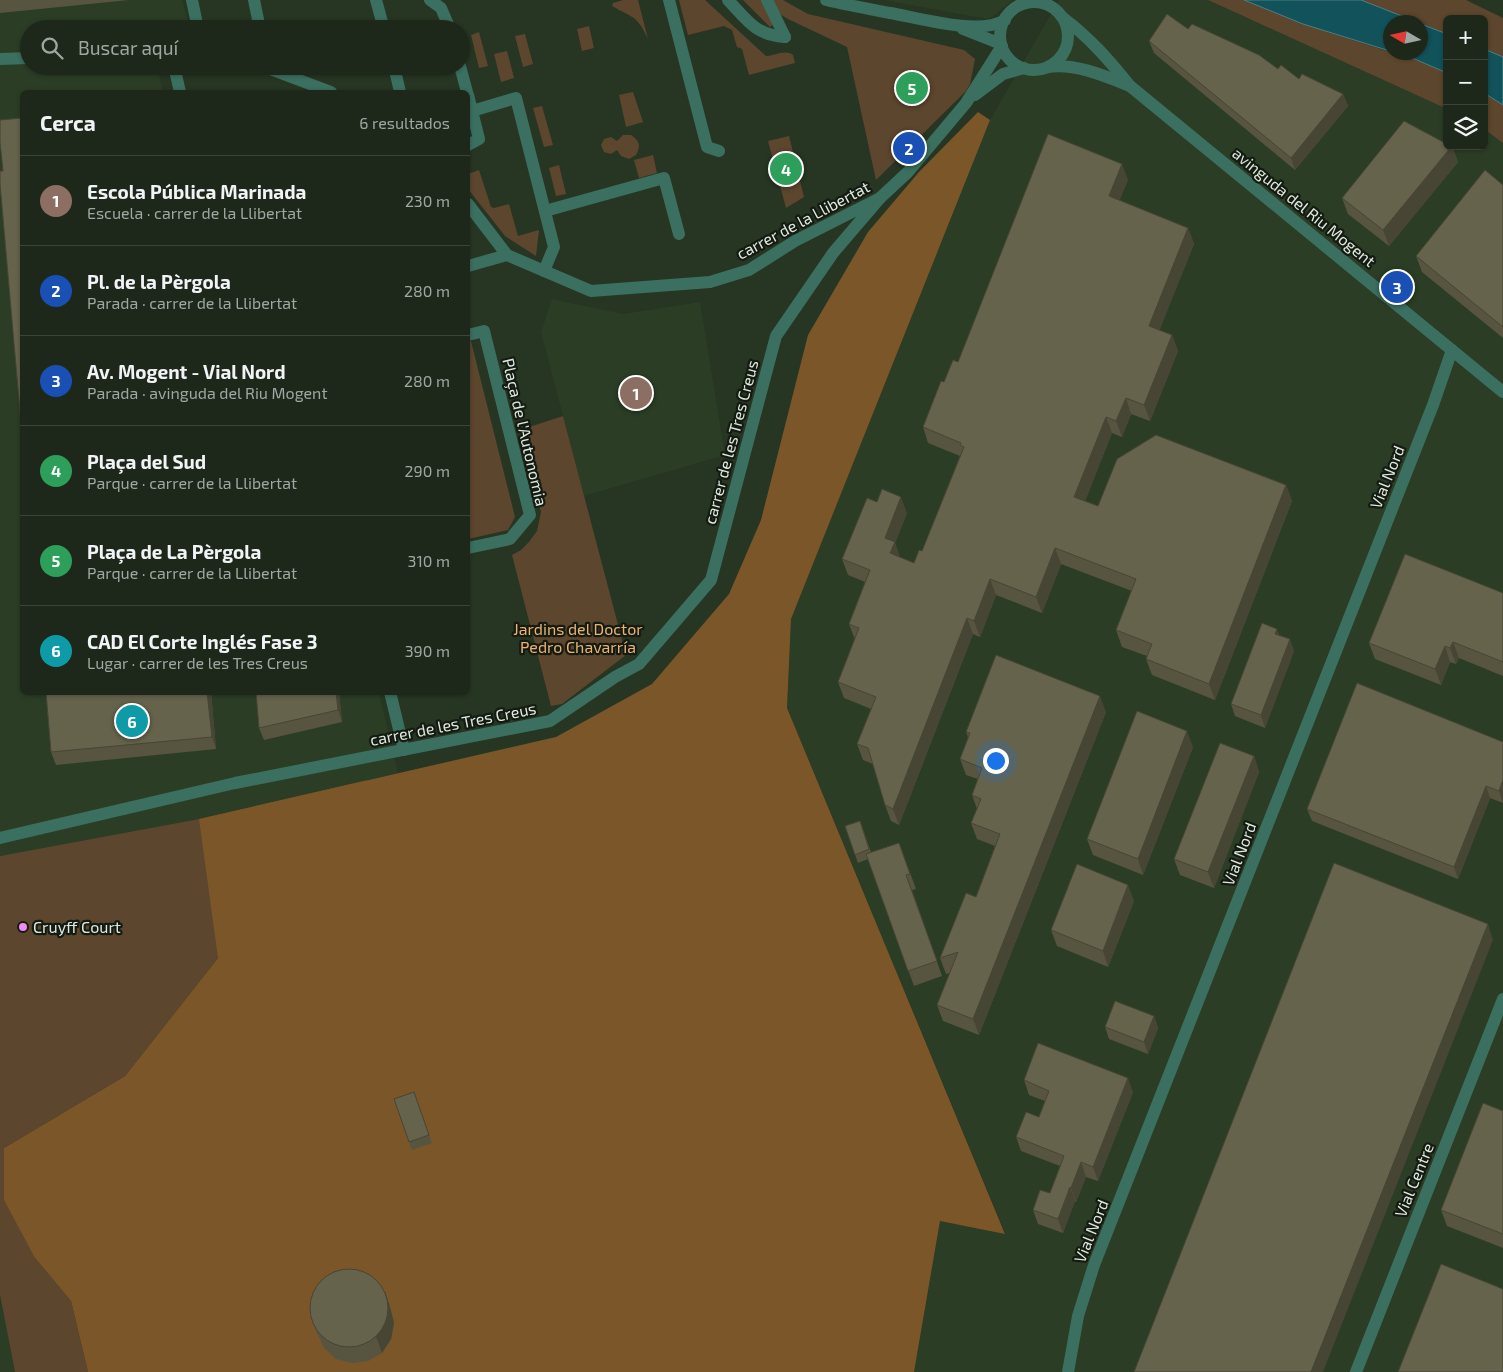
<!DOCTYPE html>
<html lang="es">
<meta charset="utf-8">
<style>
:root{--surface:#1d281a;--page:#2a3427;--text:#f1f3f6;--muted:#a0a6a2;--line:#3b4439;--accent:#8bbbb9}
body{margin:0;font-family:"Exo 2",sans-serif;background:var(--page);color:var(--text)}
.controls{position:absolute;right:15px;top:15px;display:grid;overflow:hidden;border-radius:8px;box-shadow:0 1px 4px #0004}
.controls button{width:45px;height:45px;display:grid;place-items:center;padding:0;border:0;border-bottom:1px solid var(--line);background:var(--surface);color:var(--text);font:25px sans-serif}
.compass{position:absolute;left:1383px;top:15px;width:45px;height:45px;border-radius:50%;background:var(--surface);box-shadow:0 1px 4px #0004;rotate:279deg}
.you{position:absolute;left:995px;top:760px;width:18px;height:18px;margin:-12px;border:4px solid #fff;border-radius:50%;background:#1a73e8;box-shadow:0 0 0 8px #1a73e833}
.badge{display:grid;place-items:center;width:32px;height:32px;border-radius:50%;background:var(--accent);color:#fff;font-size:16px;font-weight:700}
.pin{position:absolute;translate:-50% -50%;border:2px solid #fff;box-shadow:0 1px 5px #0006}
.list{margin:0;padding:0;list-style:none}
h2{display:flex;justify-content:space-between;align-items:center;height:65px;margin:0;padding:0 20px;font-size:21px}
h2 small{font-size:16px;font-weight:400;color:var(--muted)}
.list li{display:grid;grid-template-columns:32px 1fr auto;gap:15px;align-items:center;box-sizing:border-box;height:90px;padding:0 20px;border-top:1px solid var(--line)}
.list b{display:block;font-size:19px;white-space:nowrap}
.list p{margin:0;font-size:16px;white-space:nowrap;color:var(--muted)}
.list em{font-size:16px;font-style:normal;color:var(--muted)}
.icon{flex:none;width:28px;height:28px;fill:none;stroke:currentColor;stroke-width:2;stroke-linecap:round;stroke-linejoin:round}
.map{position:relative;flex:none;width:1503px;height:1372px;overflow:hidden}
.search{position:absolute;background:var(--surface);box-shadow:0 1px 4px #0004;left:20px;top:20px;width:450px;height:55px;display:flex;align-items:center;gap:12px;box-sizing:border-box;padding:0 18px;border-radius:28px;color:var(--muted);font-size:19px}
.panel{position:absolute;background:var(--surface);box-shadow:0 1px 4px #0004;left:20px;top:90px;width:450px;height:605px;border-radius:8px}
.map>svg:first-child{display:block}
</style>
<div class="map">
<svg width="1503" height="1372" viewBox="0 0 1503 1372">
<rect width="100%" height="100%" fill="#273523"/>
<g fill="#2b3d25">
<polygon points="0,0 182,0 190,29 29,29 29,66 157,66 163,92 22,92 22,692 379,693 398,773 199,819 0,856"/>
<polygon points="883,0 1013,0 996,14 988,19"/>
<polygon points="1059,0 1208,0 1447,109 1447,146 1484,146 1484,129 1503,143 1503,1372 914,1372 940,1221 1005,1233 787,708 791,619 990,120"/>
<polygon points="552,299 623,314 700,302 725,455 584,496 541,332"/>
<polygon points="0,1295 15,1372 0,1372"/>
</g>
<g fill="#5c462d">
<path d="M623,0H638L648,39C637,15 633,18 612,6L613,3Z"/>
<path d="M679,0H705L766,56C775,56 785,49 793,55L795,63L749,75L742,49L737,47L732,30L724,26L688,35Z"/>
<polygon points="743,0 762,0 774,24 770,27"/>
<polygon points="770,0 783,0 808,14 964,50 975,59 970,84 966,91 876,180 847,47 788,19 776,12"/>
<polygon points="1208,0 1244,0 1303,24 1390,52 1410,57 1447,73 1447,109"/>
<polygon points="1361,0 1466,0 1503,18 1503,57 1484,49 1484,19 1447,19 1447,34 1421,24 1420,22 1417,22"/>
<polygon points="589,26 594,48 582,51 577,29"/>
<polygon points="479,32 488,66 479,68 471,35"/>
<polygon points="525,34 533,64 523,67 515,36"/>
<polygon points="507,51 514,78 501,82 494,54"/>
<polygon points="633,92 643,122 626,127 619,95"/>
<polygon points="1484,93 1503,105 1503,143 1484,129"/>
<polygon points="542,106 553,145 544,147 533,108"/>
<path d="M623,135H631C640,141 641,146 636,155L629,159L621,156L617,150L611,154L604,152L601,145L604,139L611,137L617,141Z"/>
<polygon points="789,136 804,197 786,208 768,141"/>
<polygon points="653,155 657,173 639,178 634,160"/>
<polygon points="559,165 566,194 556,196 549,168"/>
<polygon points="479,170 491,207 494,208 509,204 518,236 539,230 536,256 505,236 468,189 468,174"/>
<polygon points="471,341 515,517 508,530 468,539 468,342"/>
<polygon points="563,416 626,655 562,704 551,706 512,555 521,550 529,542 537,531 541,512 520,430"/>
<polygon points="367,780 218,958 125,1076 4,1148 35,1258 71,1301 88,1372 15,1372 0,1295 0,856 199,819"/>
</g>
<polygon fill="#7b5629" points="978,112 990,120 791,619 787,708 1005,1234 940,1221 914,1372 88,1372 71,1301 35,1258 4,1200 4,1148 125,1076 218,958 199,819 556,737 652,684 729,594 761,520 808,335 868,232 919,172"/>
<g fill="#12525a" stroke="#507f81">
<polygon points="1244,0 1361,0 1417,22 1390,22 1390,51 1303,24"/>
<polygon points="1421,24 1447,34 1447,73 1410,57 1394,53 1420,52"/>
<polygon points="1484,49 1503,57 1503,105 1484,93"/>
</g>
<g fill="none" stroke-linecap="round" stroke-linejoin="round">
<g stroke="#3b6f60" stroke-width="12">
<polyline points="192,0 198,29"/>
<polyline points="254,0 260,29"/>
<polyline points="376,0 384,29"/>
<polyline points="430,0 441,8 450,29"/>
<polyline points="669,0 707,147 719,151"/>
<path d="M728,0C747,20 755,35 785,37"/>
<polyline points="767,0 785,37"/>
<path d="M826,0C847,5 869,9 890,13C919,18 979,36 1005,20"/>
<circle cx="1034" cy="36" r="34"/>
<path d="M1062,17C1089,37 1109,60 1130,86L1503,392"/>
<polyline points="963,29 1001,44"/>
<polyline points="0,59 29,58"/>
<polyline points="174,66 180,92"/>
<polyline points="262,66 331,92"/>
<polyline points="394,66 400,92"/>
<polyline points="460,66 467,92"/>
<path d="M1048,67C1076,63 1105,76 1130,86"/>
<polyline points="468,95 479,139 468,145"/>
<polyline points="975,95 1003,74 1024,68"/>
<polyline points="472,111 516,98 554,247 544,271"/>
<polyline points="468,204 507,255 591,291 710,282 749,270 795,241 880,198 908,172 966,103 1002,46"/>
<polyline points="545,211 664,178 679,234"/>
<polyline points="468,266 507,255"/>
<polyline points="468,335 484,331 530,515 510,539 468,548"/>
<polyline points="390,692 404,750"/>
<polyline points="0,838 235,783 550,721 615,677 639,664 711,580 776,336 833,253 880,198"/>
<polyline points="1068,1372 1078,1316 1094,1265 1433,405 1452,350"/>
<polyline points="1356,1372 1503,999"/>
</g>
</g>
<g fill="#575540">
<polygon points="0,0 129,0 0,13"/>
<polygon points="1188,29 1299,79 1343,94 1348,106 1295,170 1154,53 1149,41"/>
<polygon points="1452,146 1458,162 1389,246 1348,214 1342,198"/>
<polygon points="1128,180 1119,200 1188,228 1194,244 1159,330 1172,335 1178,351 1150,421 1131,414 1122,437 1112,433 1085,501 1098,506 1286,485 1292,501 1215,700 1152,675 1146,659 1147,656 1122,647 1116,630 1132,591 1061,564 1042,613 996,595 980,637 973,634 899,825 891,821 885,805 873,764 863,760 857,744 871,709 844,698 838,682 855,640 849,624 865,582 848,575 842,559 907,513 895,543 900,558 914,563 922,551 960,456 928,443 923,427 944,382 958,362"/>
<polygon points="1503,185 1503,338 1422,272 1416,256"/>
<polygon points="1503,593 1503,676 1459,658 1456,664 1450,662 1441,685 1375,659 1369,643"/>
<polygon points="1280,635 1294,651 1265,728 1235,716 1231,704"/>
<polygon points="46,692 211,692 216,749 56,765 51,752"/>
<polygon points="339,692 342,722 264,740 259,728"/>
<polygon points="1106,712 979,1035 943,1021 937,1005 950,973 946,974 940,958 976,897 995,846 977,839 971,823 977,809 972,795 978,779 966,775 960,759 968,737 966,732"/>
<polygon points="1503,742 1503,803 1490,798 1458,879 1312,821 1307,809"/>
<polygon points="1193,747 1143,875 1093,855 1087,839"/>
<polygon points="1254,756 1259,772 1214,888 1180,875 1174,859"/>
<polygon points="860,821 871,852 899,843 916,889 912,890 942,976 914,986 868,859 858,863 845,826"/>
<polygon points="1134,901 1108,967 1057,946 1051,930"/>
<polygon points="1154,1016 1158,1028 1148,1054 1109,1039 1105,1027"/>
<polygon points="1024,1080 1133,1092 1098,1181 1086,1177 1076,1202 1075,1201 1063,1233 1038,1224 1033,1210 1050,1193 1060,1166 1021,1151 1016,1137 1039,1117 1045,1101 1029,1095"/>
<polygon points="414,1092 432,1143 412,1150 394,1099"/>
<polygon points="1503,1111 1503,1248 1447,1226 1441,1210"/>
<polygon points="390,1307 394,1323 391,1339 382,1353 368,1361 352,1363 336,1359 324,1348 317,1333 311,1317"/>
</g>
<g fill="#474534">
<polygon points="1343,94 1348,106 1295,170 1291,158"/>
<polygon points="1452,146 1458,162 1389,246 1383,230"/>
<polygon points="1122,164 1128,180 1115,212 1109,196"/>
<polygon points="1188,228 1194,244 1155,342 1149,326"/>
<polygon points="1172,335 1178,351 1150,421 1144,405"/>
<polygon points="1126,398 1131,414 1122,437 1116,421"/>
<polygon points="1106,417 1112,433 1080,513 1074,497"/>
<polygon points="1286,485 1292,501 1215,700 1209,684"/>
<polygon points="901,497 907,513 895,543 900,558 896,569 885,538"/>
<polygon points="1055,548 1061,564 1042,613 1036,597"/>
<polygon points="990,579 996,595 980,637 974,621"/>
<polygon points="967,618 973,634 899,825 893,809"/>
<polygon points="1277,629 1282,641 1275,634"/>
<polygon points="1290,639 1294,651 1265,728 1261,715"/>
<polygon points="1453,642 1459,658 1456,664 1450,648"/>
<polygon points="1445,646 1450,662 1441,685 1435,669"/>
<polygon points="207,692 211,692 216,749 212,737"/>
<polygon points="336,692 339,692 342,722 338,710"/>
<polygon points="1100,696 1106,712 979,1035 973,1019"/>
<polygon points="1187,731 1193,747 1143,875 1138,859"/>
<polygon points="1254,756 1259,772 1214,888 1208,872"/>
<polygon points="1503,780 1503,803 1499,791"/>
<polygon points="1486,786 1490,798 1458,879 1454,867"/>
<polygon points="1128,885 1134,901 1108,967 1103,951"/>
<polygon points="1488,924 1493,940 1323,1372 1311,1372"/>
<polygon points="1154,1016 1158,1028 1148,1054 1144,1042"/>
<polygon points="1128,1078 1133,1092 1098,1181 1093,1167"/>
<polygon points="1081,1162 1086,1177 1076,1202 1071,1188"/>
<polygon points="1070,1187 1075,1201 1063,1233 1058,1219"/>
<polygon points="385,1291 390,1307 394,1323 391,1339 382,1353 376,1336"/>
</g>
<g fill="#65634b" stroke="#474534">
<polygon points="1167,14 1188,29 1192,24 1259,55 1278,69 1281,65 1299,79 1302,74 1343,94 1291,158 1149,41"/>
<polygon points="22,118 22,434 0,184 0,171 3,171 0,142 0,120"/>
<polygon points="1404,121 1447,144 1447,146 1452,146 1383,230 1342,198"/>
<polygon points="1048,134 1122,164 1109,196 1188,228 1149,326 1172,335 1144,405 1126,398 1116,421 1106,417 1074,497 1098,506 1117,459 1156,435 1286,485 1209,684 1146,659 1152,644 1116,630 1136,579 1055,548 1036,597 990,579 974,621 967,618 893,809 885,805 868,748 857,744 876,697 838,682 859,628 849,624 870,570 842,559 867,498 877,502 882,489 901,497 885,538 895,542 890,553 914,563 919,550 922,551 964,447 960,445 961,443 923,427 941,381 944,382 953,360 958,362"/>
<polygon points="1485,170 1503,185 1503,327 1416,256"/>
<polygon points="1405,554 1503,593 1503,662 1453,642 1450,648 1445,646 1435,669 1369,643"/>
<polygon points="1262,623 1277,629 1275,634 1290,639 1261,715 1231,704"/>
<polygon points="996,655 1100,696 973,1019 937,1005 958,952 940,958 966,893 976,897 1000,834 971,823 981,799 972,795 982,768 960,759 970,733 966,732"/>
<polygon points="1357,683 1503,742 1503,780 1499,791 1486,786 1454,867 1307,809"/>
<polygon points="46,692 207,692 212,737 51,752"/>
<polygon points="256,692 336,692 338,710 259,728"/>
<polygon points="1137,711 1187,731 1138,859 1087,839"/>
<polygon points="1220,743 1254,756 1208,872 1174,859"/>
<polygon points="860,821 869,849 855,855 845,826"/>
<polygon points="899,843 910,874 906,875 937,961 908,971 866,854"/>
<polygon points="1334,863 1488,924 1311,1372 1134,1372"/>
<polygon points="1077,864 1128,885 1103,951 1051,930"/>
<polygon points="1115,1001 1154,1016 1144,1042 1105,1027"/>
<polygon points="1038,1043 1128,1078 1093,1167 1081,1162 1071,1188 1070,1187 1058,1219 1033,1210 1040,1190 1050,1193 1064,1156 1016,1137 1026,1112 1039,1117 1049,1091 1024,1080"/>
<polygon points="414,1092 429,1135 409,1142 394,1099"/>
<polygon points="1483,1103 1503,1111 1503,1234 1441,1210"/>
<polygon points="1441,1264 1503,1289 1503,1372 1398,1372"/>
<circle cx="349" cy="1308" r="39"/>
</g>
<circle fill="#f08bf5" stroke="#141b12" stroke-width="2" cx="23" cy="927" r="5"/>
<g text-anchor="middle" stroke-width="4.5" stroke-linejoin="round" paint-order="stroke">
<g font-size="16" fill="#dfe8dc" stroke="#141b12">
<text transform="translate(1304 207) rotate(39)" y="6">avinguda del Riu Mogent</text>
<text transform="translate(803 220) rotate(-28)" y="6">carrer de la Llibertat</text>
<text transform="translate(525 432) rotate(77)" y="6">Plaça de l'Autonomia</text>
<text transform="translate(731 442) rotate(-75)" y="6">carrer de les Tres Creus</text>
<text transform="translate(1387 477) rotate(-68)" y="6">Vial Nord</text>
<text transform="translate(453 724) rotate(-11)" y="6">carrer de les Tres Creus</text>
<text transform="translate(1239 854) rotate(-69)" y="6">Vial Nord</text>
<text transform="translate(1414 1180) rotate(-68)" y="6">Vial Centre</text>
<text transform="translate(1091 1231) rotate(-68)" y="6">Vial Nord</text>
</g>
<g font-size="16" fill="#edb270" stroke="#141b12">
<text x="578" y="635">Jardins del Doctor<tspan x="578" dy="18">Pedro Chavarría</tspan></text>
</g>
<g font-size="16" fill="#dfe8dc" stroke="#141b12" text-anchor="start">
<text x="33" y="933">Cruyff Court</text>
</g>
</g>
</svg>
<div class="controls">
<button>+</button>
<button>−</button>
<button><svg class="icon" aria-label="layers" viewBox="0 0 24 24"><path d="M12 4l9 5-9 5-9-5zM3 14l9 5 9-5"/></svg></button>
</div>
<svg class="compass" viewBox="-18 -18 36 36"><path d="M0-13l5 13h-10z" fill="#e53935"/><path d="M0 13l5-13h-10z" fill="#a0a6a2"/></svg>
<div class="you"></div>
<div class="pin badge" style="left:636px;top:393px;background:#8d6e63">1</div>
<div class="pin badge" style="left:909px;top:148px;background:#1a4fb4">2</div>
<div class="pin badge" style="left:1397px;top:287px;background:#1a4fb4">3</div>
<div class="pin badge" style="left:786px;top:169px;background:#2e9e5b">4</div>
<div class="pin badge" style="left:912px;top:88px;background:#2e9e5b">5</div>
<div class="pin badge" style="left:132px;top:721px;background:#0f9aa8">6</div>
<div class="search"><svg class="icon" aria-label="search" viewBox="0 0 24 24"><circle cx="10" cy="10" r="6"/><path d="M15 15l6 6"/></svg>Buscar aquí</div>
<section class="panel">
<h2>Cerca<small>6 resultados</small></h2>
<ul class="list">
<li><span class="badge" style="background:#8d6e63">1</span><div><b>Escola Pública Marinada</b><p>Escuela · carrer de la Llibertat</p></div><em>230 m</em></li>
<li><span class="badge" style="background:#1a4fb4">2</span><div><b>Pl. de la Pèrgola</b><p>Parada · carrer de la Llibertat</p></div><em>280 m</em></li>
<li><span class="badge" style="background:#1a4fb4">3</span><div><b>Av. Mogent - Vial Nord</b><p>Parada · avinguda del Riu Mogent</p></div><em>280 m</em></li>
<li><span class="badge" style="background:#2e9e5b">4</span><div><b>Plaça del Sud</b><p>Parque · carrer de la Llibertat</p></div><em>290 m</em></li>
<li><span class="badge" style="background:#2e9e5b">5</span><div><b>Plaça de La Pèrgola</b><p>Parque · carrer de la Llibertat</p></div><em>310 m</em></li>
<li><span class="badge" style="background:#0f9aa8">6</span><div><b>CAD El Corte Inglés Fase 3</b><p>Lugar · carrer de les Tres Creus</p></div><em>390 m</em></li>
</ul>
</section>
</div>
